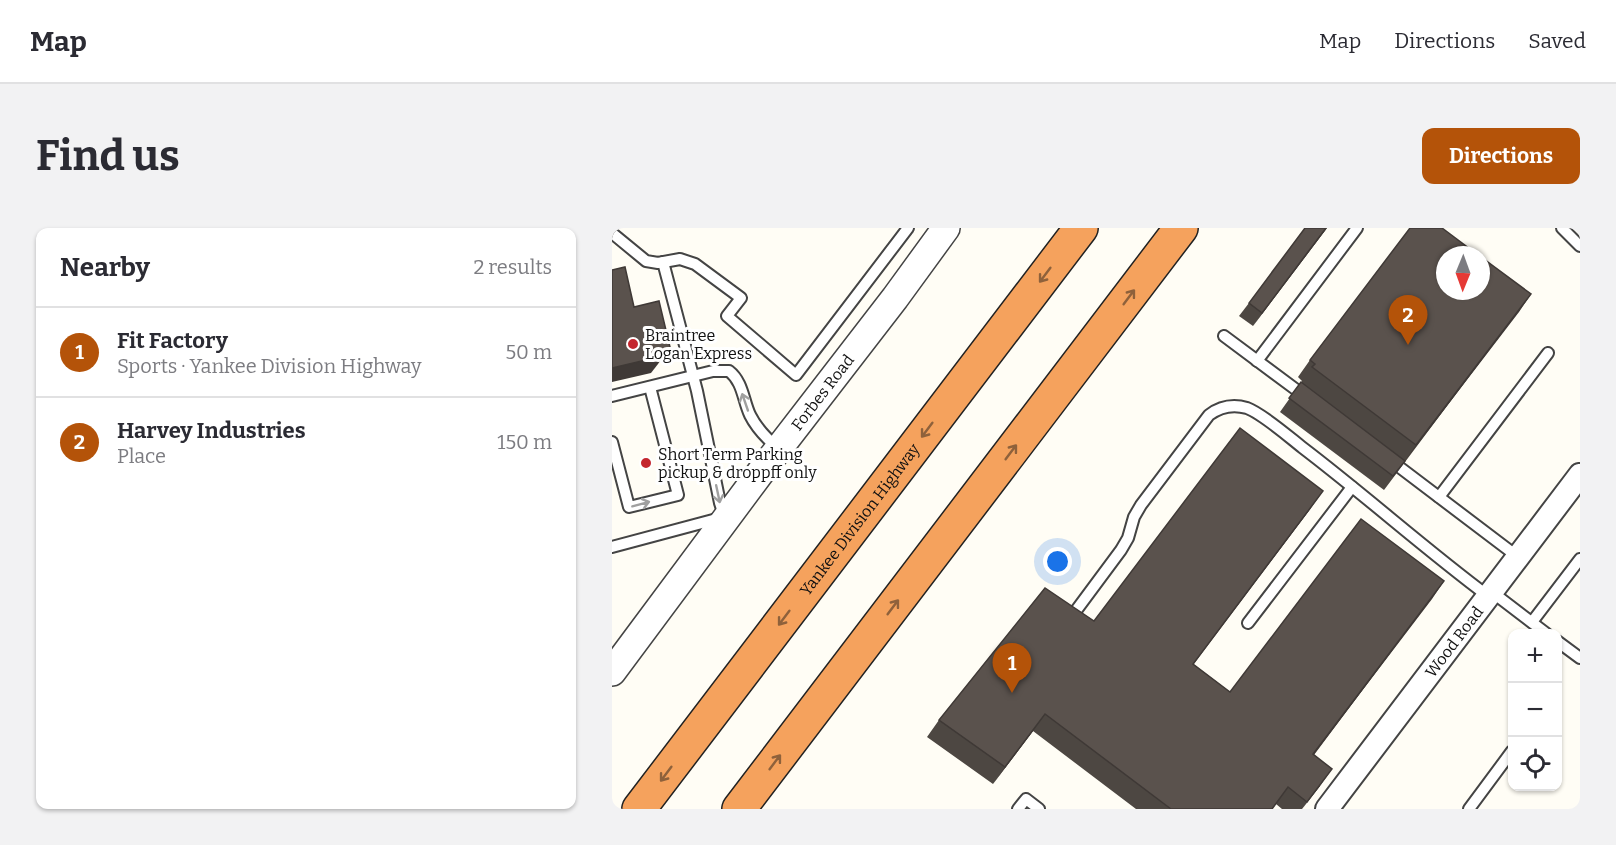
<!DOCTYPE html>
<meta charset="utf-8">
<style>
:root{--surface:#fff;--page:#f2f2f3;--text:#2b2b33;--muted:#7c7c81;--line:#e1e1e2;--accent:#b45309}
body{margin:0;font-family:Bitter,serif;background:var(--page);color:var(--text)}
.controls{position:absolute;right:18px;bottom:18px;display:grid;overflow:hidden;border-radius:12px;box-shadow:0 2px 4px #0004}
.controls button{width:54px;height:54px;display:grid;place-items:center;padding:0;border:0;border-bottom:2px solid var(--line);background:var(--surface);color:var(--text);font:30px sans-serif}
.compass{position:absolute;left:824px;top:18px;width:54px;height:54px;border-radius:50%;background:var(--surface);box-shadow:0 2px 4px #0004;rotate:181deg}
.you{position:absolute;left:446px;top:334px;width:21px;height:21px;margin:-15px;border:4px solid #fff;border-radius:50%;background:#1a73e8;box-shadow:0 0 0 9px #1a73e833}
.badge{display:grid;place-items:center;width:39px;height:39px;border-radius:50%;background:var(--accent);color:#fff;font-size:20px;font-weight:700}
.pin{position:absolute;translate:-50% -50px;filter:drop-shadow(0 2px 3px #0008)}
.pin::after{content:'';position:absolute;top:32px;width:21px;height:18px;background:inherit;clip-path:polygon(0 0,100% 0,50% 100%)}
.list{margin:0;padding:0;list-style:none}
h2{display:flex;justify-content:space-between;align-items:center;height:78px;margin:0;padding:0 24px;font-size:26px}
h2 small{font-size:20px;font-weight:400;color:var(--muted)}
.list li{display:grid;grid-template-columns:39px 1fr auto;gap:18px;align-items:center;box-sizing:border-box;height:90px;padding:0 24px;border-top:2px solid var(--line)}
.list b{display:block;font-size:22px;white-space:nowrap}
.list p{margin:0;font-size:20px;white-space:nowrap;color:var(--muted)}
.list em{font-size:20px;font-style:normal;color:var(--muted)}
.icon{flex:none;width:33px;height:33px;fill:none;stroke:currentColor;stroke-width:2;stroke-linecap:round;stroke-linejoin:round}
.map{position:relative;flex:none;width:968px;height:581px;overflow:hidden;border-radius:12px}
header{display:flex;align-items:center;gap:36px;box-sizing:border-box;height:84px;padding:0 30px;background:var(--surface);border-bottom:2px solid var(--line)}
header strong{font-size:28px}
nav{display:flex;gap:33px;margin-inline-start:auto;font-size:21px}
.intro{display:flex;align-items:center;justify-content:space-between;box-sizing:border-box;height:144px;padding:0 36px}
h1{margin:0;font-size:42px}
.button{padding:15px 27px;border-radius:12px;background:var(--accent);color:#fff;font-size:21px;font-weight:700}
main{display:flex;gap:36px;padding:0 36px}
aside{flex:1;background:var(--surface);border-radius:12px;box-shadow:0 2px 4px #0004}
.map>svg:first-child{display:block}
</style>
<header>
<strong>Map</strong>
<nav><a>Map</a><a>Directions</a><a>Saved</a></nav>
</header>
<div class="intro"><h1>Find us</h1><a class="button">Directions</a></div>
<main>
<aside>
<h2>Nearby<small>2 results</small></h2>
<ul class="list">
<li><span class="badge">1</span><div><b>Fit Factory</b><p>Sports · Yankee Division Highway</p></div><em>50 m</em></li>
<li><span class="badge">2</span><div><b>Harvey Industries</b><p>Place</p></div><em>150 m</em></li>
</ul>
</aside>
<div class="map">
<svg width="968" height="581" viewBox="0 0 968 581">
<rect width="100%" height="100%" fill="#fffdf5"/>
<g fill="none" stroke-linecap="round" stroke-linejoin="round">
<g stroke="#444" stroke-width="14">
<g id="service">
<polyline points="950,0 968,18"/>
<polyline points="0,5 34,33 46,35 68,31 83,36 129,70 115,88 184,147 296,0"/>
<polyline points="612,108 694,169"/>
<polyline points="645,133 745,0"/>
<path d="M0,168L101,143H117C131,154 131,172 138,187C145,201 155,211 167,221"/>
<polyline points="0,214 17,279 66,267 38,159"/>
<polyline points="778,232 906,329"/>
<polyline points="827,269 936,125"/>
<polyline points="0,319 116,288 110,281 108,275 85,163 51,34"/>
<polyline points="880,364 935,406"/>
<path d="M460,388L509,322L516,310L522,289L529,277L597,187C609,178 621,176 635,180C651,186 677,209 691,220C754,268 813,321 876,368"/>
<polyline points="920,394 968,331"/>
<polyline points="636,395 740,259"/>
<polyline points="945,413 968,430"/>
<polyline points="406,581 414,571 427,581"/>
<polyline points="857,581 900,523"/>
</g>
</g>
<g stroke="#444" stroke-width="26">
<g id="minor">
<path id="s1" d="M715,581L968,247"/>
</g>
</g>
<g stroke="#444" stroke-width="30">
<g id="tertiary">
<path id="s2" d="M0,444L151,241L283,70L334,0"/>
</g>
</g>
<g stroke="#222" stroke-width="36">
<g id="motorway">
<path id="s3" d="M27,581L469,0"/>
<polyline points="127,581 569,0"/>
</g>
</g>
<use href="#service" stroke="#fff" stroke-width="10"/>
<use href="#minor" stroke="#fff" stroke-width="22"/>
<use href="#tertiary" stroke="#fff" stroke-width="27"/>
<use href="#motorway" stroke="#f5a25d" stroke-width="33"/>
</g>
<g fill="#4d4742">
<polygon points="715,0 641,98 627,88 637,75"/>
<polygon points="919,66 772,262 668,184 690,153 686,149 698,132"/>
<polygon points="699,280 581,436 618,464 832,353 702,527 708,558 690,581 670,581 664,576 660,581 524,581 421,503 381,556 315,509 327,492 482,393"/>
</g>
<g fill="#3f3936">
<polygon points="714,0 715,0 641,98 650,85"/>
<polygon points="919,66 907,84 792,234 804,217"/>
<polygon points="58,119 46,136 39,145 0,154 0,140"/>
<polygon points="711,263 699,280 569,453 581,436"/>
<polygon points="832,353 820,371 689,543 701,526"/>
<polygon points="433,486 421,503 381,556 393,539"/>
<polygon points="720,541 708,558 690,581"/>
</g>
<g fill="#5a524d" stroke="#3f3936" stroke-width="1.5">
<polygon points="693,0 714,0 650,85 637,75"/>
<polygon points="798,0 830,0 866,27 833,27 833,63 869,63 869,29 919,66 804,217 700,139 703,136 698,132"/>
<polygon points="13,39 22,79 47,73 58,119 51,128 0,140 0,42"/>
<polygon points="689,154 793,233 781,248 677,170"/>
<polygon points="628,200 711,263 581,436 618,464 749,291 832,353 701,526 720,541 695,574 676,559 660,581 559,581 433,486 393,539 327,492 433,360 482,393"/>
</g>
<defs><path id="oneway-shaft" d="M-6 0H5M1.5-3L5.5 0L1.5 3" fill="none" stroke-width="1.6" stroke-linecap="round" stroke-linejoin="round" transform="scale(1.5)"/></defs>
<g stroke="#8e613b">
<use href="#oneway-shaft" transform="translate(433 47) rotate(127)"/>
<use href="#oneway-shaft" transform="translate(517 69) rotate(-53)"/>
<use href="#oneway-shaft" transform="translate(315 202) rotate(127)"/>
<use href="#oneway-shaft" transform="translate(399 224) rotate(-53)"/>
<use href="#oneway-shaft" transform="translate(281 379) rotate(-53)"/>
<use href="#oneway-shaft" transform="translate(172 390) rotate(127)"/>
<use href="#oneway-shaft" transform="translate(163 534) rotate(-53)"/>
<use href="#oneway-shaft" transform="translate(54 546) rotate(127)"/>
</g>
<g stroke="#a0a0a0">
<use href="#oneway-shaft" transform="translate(133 174) rotate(-109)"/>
<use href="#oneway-shaft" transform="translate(106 266) rotate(78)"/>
<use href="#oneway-shaft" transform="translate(29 276) rotate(-15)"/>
</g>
<g fill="#c4262e" stroke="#fff" stroke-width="2">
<circle cx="21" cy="116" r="6"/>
<circle cx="34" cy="235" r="6"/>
</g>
<g text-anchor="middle" stroke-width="6" stroke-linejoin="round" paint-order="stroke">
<g font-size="16" fill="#111" stroke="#fff" text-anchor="start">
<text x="33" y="113">Braintree<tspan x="33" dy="18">Logan Express</tspan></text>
<text x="46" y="232">Short Term Parking<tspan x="46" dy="18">pickup &amp; droppff only</tspan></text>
</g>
<g font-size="16" fill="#111" stroke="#fff">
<text dy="6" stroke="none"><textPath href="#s2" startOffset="350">Forbes Road</textPath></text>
<text dy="6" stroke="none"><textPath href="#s3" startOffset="364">Yankee Division Highway</textPath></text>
<text dy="6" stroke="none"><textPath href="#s1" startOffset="210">Wood Road</textPath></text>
</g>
</g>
</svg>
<div class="controls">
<button>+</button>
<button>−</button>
<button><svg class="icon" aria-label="locate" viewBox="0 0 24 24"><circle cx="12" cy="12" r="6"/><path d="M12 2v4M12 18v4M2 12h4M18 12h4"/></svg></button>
</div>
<svg class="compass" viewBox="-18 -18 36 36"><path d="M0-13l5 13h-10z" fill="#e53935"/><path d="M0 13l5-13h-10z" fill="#7c7c81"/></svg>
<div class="you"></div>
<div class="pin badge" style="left:400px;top:465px">1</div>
<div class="pin badge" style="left:796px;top:117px">2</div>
</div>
</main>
